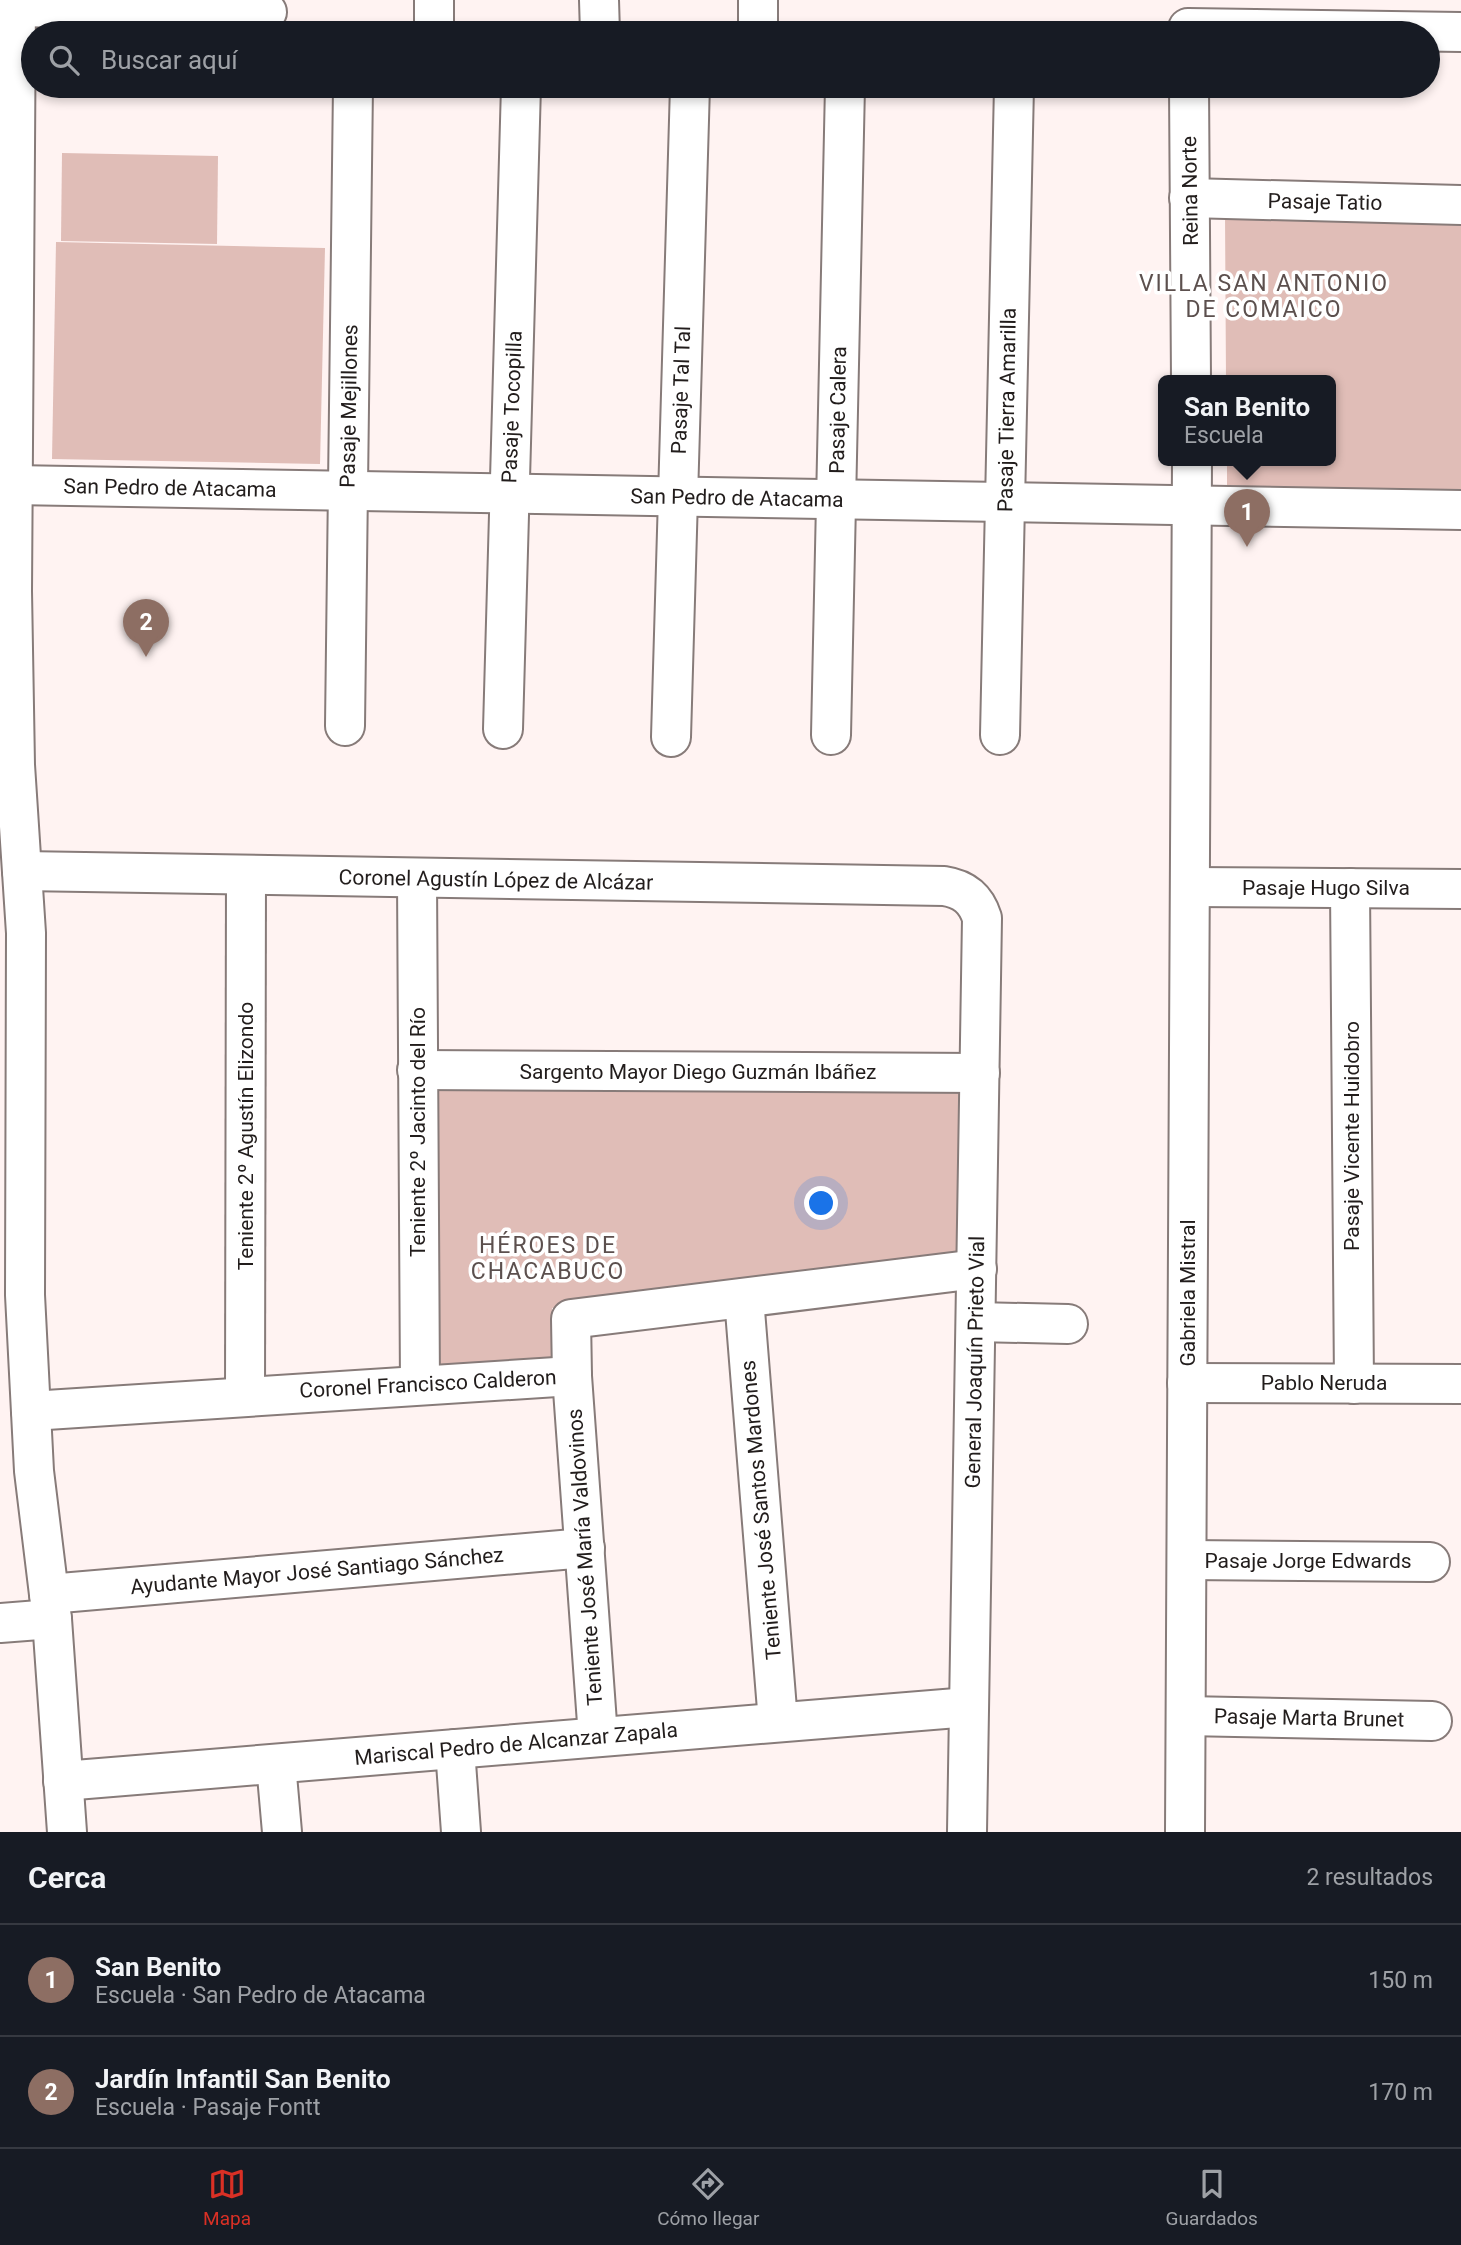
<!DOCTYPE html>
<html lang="es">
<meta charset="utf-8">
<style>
:root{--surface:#171b24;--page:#242831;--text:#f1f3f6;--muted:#9ea1a6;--line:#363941;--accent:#d93025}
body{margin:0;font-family:Roboto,sans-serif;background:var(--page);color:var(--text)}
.you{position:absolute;left:822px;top:1204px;width:24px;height:24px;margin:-18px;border:5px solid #fff;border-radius:50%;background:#1a73e8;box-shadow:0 0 0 10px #1a73e833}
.badge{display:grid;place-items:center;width:46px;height:46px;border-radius:50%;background:var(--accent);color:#fff;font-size:23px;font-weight:700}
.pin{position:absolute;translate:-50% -58px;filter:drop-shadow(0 2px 4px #0008)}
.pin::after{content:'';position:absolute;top:37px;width:24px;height:21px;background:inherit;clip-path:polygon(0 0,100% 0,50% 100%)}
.popup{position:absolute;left:1158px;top:375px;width:178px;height:91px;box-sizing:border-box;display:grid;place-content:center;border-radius:10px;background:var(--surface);filter:drop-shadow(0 2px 5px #0005);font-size:23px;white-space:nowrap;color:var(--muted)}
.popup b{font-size:26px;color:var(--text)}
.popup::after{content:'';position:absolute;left:50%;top:100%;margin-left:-14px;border:14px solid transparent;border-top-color:var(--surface)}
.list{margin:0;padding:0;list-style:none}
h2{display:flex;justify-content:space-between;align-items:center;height:91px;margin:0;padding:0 28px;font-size:30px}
h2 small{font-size:23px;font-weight:400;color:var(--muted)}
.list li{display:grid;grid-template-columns:46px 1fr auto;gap:21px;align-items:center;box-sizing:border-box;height:112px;padding:0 28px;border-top:2px solid var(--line)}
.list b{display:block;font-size:26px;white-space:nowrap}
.list p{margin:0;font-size:23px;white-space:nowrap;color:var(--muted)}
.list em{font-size:23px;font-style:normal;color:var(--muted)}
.icon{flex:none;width:38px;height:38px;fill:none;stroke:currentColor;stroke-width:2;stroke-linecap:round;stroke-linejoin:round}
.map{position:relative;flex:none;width:1461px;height:1832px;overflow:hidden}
.search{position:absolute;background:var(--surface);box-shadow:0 4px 10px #0003;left:21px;right:21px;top:21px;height:77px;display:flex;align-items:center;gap:18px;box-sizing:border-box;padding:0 24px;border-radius:38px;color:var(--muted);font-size:26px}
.sheet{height:315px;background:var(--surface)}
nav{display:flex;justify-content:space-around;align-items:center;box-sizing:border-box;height:98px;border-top:2px solid var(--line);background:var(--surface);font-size:19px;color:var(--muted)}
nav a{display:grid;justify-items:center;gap:4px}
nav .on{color:var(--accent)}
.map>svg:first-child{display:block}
</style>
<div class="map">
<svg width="1461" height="1832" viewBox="0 0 1461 1832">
<rect width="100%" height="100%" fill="#fff3f2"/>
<g fill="#e0bdb7">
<polygon points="62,153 218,156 217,244 61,241"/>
<polygon points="1225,213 1461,221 1461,502 1227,500 1227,461 1331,461 1331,381 1226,381"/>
<polygon points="56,242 325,248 320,464 52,459"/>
<polygon points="422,1075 975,1078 971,1264 552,1308 553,1361 424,1369"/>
</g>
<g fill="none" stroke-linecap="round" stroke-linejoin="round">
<g stroke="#877b79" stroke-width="42">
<g id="minor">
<polyline points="16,0 12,591 15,765 26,933 25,1295 34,1471 52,1619 67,1832"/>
<polyline points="599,0 600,33"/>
<polyline points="16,7 267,12"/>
<polyline points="1188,28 1461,32"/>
<polyline points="434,33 434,0"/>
<polyline points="758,33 758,0"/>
<polyline points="1189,86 1191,381"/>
<polyline points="1189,198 1461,205"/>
<polyline points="13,485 1461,510"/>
<polyline points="345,726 353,86"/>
<polyline points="503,729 521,86"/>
<polyline points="831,735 845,86"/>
<polyline points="1000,735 1014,86"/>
<polyline points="671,737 690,86"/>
<path d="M22,871L944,886C964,889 976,899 982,918L967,1832"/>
<polyline points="417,878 420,1385"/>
<polyline points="1190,887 1461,889"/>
<polyline points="1350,888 1354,1384"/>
<polyline points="417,1070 980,1073"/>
<polyline points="744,1298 778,1722"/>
<polyline points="976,1322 1068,1324"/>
<polyline points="1187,1383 1461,1384"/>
<polyline points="245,1396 246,876"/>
<polyline points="31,1411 572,1376"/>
<polyline points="1187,1560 1430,1562"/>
<polyline points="49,1594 585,1548"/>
<polyline points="0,1623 52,1619"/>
<polyline points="1186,1716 1432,1721"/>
<polyline points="598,1737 572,1376 571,1319 977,1269"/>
<polyline points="455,1749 461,1832"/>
<polyline points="276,1764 282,1832"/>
<polyline points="63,1781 969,1707"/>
<polyline points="1185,1832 1192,461"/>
</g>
</g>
<use href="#minor" stroke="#fff" stroke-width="38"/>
</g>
<g text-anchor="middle" stroke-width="7" stroke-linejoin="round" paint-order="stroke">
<g font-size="21" fill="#221d1c" stroke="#fff">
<text transform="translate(1190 191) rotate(-91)" y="7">Reina Norte</text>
<text transform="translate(1325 202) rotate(1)" y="7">Pasaje Tatio</text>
<text transform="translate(681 390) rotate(-88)" y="7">Pasaje Tal Tal</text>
<text transform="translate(349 406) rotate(-89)" y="7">Pasaje Mejillones</text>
<text transform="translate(512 407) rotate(-88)" y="7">Pasaje Tocopilla</text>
<text transform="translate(838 410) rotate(-89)" y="7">Pasaje Calera</text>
<text transform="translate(1007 410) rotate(-89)" y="7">Pasaje Tierra Amarilla</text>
<text transform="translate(170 488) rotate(1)" y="7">San Pedro de Atacama</text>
<text transform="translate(737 498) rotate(1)" y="7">San Pedro de Atacama</text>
<text transform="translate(496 880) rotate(1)" y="7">Coronel Agustín López de Alcázar</text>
<text x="1326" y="895">Pasaje Hugo Silva</text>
<text x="698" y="1079">Sargento Mayor Diego Guzmán Ibáñez</text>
<text transform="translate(418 1132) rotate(-90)" y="7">Teniente 2º Jacinto del Río</text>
<text transform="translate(246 1136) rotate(-90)" y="7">Teniente 2º Agustín Elizondo</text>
<text transform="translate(1352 1136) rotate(-90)" y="7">Pasaje Vicente Huidobro</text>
<text transform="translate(1188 1293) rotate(-90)" y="7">Gabriela Mistral</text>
<text transform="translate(975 1362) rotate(-89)" y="7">General Joaquín Prieto Vial</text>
<text x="1324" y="1390">Pablo Neruda</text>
<text transform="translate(428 1384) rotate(-3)" y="7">Coronel Francisco Calderon</text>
<text transform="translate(761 1510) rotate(-95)" y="7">Teniente José Santos Mardones</text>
<text transform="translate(585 1557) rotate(-94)" y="7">Teniente José María Valdovinos</text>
<text x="1308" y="1568">Pasaje Jorge Edwards</text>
<text transform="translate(317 1571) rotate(-5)" y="7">Ayudante Mayor José Santiago Sánchez</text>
<text transform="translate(1309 1718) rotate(1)" y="7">Pasaje Marta Brunet</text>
<text transform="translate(516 1744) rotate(-5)" y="7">Mariscal Pedro de Alcanzar Zapala</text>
</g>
<g font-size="23" letter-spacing="2" fill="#5c504e" stroke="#fff">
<text x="1264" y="291">VILLA SAN ANTONIO<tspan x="1264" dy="26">DE COMAICO</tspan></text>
<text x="548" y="1253">HÉROES DE<tspan x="548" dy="26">CHACABUCO</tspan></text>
</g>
</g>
</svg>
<div class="you"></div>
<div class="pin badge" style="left:1247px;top:547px;background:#8d6e63">1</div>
<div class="popup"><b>San Benito</b>Escuela</div>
<div class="pin badge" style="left:146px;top:657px;background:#8d6e63">2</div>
<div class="search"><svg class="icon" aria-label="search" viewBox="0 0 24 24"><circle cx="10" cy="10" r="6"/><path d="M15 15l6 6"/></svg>Buscar aquí</div>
</div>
<section class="sheet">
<h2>Cerca<small>2 resultados</small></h2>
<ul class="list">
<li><span class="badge" style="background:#8d6e63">1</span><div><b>San Benito</b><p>Escuela · San Pedro de Atacama</p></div><em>150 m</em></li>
<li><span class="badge" style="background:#8d6e63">2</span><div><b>Jardín Infantil San Benito</b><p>Escuela · Pasaje Fontt</p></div><em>170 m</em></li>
</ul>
</section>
<nav>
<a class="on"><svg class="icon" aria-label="map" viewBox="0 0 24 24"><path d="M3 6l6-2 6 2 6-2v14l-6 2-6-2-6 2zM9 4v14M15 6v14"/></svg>Mapa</a>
<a><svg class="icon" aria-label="directions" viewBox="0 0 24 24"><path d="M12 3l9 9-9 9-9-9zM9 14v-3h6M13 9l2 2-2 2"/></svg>Cómo llegar</a>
<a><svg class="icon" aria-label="saved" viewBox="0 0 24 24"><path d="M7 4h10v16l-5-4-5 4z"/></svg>Guardados</a>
</nav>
